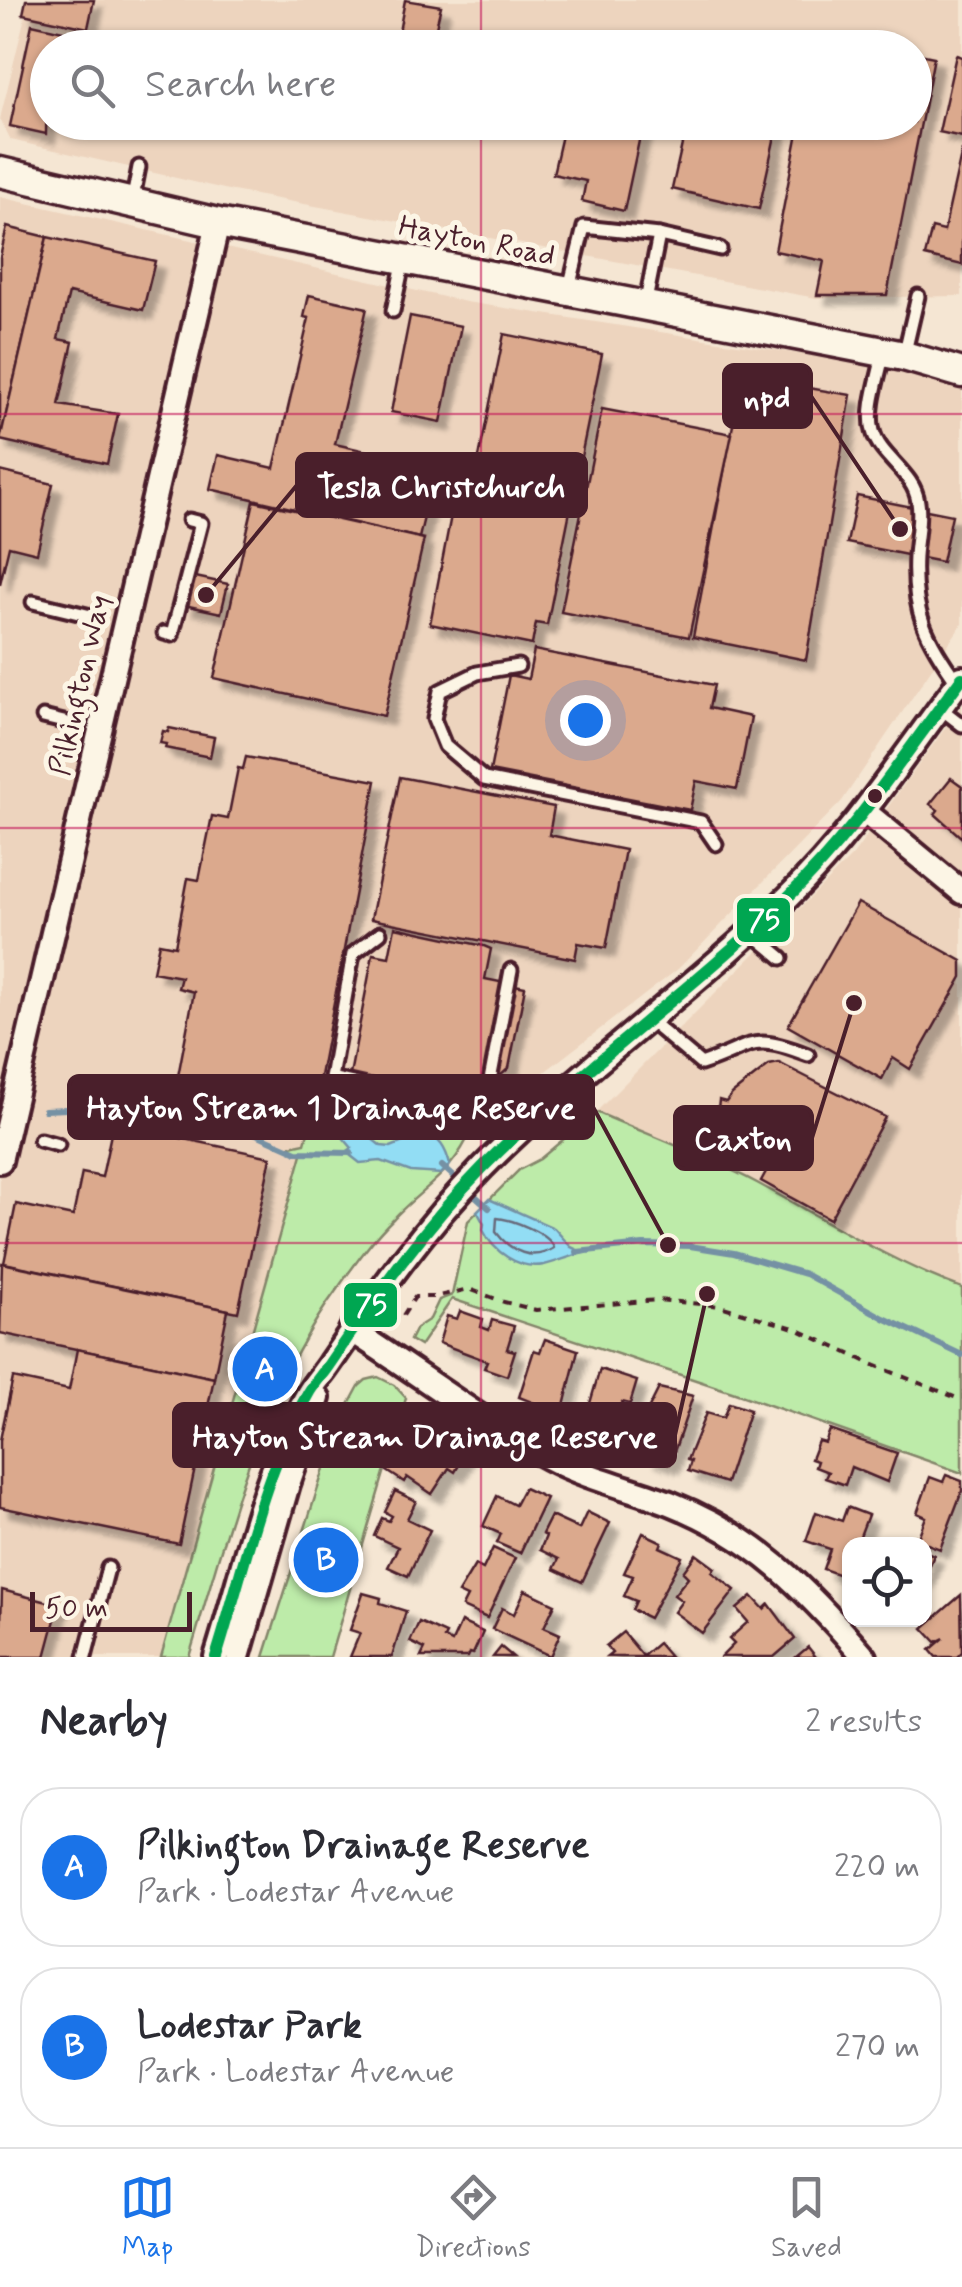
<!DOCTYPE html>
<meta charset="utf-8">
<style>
:root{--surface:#fff;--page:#f7f7f7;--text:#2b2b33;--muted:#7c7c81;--line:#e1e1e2;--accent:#1a73e8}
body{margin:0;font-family:Mynerve,sans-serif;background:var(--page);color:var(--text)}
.controls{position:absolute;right:30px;bottom:30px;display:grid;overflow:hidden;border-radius:20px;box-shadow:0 2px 8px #0004}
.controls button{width:90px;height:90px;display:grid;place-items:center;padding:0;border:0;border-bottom:2px solid var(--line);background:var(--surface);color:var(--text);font:50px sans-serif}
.scale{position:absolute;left:30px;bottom:25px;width:162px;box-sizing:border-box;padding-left:10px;border:5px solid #4a1f2b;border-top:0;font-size:28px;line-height:35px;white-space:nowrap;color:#4a1f2b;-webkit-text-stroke:8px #fcf5e5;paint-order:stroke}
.you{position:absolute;left:585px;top:720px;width:35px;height:35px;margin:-25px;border:8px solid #fff;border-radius:50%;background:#1a73e8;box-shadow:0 0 0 15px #1a73e833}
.badge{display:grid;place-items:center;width:65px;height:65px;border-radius:50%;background:var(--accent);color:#fff;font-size:32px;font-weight:700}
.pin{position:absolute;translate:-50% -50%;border:5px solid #fff;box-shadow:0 2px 10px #0006}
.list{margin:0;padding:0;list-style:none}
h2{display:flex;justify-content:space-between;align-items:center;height:130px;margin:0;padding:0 40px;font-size:42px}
h2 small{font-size:32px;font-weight:400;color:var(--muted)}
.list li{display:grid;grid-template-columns:65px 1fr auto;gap:30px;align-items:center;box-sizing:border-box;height:160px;margin:0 20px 20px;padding:0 20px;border:2px solid var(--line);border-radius:40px}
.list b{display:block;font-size:38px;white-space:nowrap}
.list p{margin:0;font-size:32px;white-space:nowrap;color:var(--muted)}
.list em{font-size:32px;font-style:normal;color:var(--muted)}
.icon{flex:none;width:55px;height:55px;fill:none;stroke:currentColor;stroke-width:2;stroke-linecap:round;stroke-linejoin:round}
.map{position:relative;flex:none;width:962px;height:1657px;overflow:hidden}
.search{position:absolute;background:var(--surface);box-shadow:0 2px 8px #0004;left:30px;right:30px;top:30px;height:110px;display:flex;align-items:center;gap:25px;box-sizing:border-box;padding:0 35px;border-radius:55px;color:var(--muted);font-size:38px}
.sheet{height:490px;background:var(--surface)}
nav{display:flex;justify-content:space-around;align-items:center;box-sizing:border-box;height:140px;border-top:2px solid var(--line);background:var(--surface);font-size:28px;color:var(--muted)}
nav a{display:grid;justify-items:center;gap:5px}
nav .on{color:var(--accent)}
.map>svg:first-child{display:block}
</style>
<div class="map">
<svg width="962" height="1657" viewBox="0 0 962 1657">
<defs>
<filter id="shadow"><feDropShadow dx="9" dy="9" stdDeviation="2.5" flood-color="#0004"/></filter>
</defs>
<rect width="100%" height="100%" fill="#f5e6d3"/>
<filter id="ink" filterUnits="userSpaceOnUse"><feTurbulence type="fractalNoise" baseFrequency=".01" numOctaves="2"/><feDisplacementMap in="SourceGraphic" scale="20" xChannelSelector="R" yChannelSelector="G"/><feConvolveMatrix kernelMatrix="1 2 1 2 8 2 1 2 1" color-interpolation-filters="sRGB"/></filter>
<g filter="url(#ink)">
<g fill="#edd4be" fill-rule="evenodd">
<path d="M29,0H962V296L816,298L233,191L11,140L0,119ZM48,48H914V122H48Z"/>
<polygon points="0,197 466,302 918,372 962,386 962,624 842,801 678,969 473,1127 320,1088 161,1657 0,1657"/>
<polygon points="962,705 962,1288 926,1275 874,1248 754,1181 596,1112 853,855"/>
</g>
<g fill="#bdeba9" stroke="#84856a" stroke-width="2.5">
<path d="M320,1088L473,1127C452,1175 428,1183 394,1218C369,1242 348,1274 328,1302C256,1409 226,1535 189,1657H161L302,1154L286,1147L305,1143Z"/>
<path d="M596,1112C649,1135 706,1156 757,1183C825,1220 889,1261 962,1288V1473L732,1392L452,1299L420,1346L410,1340L416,1328L430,1319L439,1300L452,1295L468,1221L519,1170L540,1159Z"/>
<polygon points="378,1377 394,1385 406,1398 330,1657 264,1657 338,1425 359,1386 366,1380"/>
</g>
<g fill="#92ddf4" stroke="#7591a4" stroke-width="2.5">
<path d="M347,1119L381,1146L391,1147L425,1133C440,1138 446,1149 450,1165L441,1174L411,1172L381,1161L360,1163L346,1152L352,1148L340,1134L339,1125Z"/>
<path d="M489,1199L554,1228L571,1247L584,1253C570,1256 557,1262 544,1265C518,1270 493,1251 483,1230L484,1224L477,1211Z"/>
</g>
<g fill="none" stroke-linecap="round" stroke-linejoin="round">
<path stroke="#676b7b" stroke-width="2.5" d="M497,1218C512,1219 550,1234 554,1248C532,1262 511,1252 496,1232Z"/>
<g stroke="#7591a4" stroke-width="6">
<polyline points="45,1110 110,1107 172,1109 245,1129 297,1152 351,1153"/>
<polyline points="442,1166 489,1208"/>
<polyline points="577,1252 643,1245 690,1246 734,1253 805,1274 884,1318 962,1355"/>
</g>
</g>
<g fill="#dba98d" stroke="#4a1f2b" stroke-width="2.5" filter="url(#shadow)">
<polygon points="26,0 94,0 88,28 23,14"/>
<polygon points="405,0 441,6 431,48 396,48"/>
<polygon points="32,24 103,40 102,48 48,48 46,134 10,126"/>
<polygon points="818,35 886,48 815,48"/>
<polygon points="706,37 754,48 703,48"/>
<polygon points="914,53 934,57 887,295 817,295 824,261 775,251 800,122 914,122"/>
<polygon points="956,55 962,57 962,137 939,132"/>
<polygon points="565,122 643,122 624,211 582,201 586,181 553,174"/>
<polygon points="687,122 778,122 759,209 672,189"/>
<polygon points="962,150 962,265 925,256 932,228 944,231"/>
<polygon points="7,227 47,237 0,440 0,257"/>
<polygon points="47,237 155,261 143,310 69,293 58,339 73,342 59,405 118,414 107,464 0,440"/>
<polygon points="309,295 367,308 335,444 436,467 419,538 210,489 218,455 274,468 309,318 304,317"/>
<polygon points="410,316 461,326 441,422 391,412"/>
<polygon points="504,334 602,354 574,491 476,472"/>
<polygon points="742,377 851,395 806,660 693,637"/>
<polygon points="602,409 732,434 689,637 561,612"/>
<polygon points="460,469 574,491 547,625 536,623 532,645 430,624"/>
<polygon points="0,471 53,484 37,553 9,546 0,584"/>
<polygon points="857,496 952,515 942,562 847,543"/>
<polygon points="254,501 424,539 384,716 214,678"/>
<polygon points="191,576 228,584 221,613 184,605"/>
<polygon points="534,650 714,685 709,708 751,717 737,789 696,781 690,810 490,771 509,675 528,679"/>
<polygon points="169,728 214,737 210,757 165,748 166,744 160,743 163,731 168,732"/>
<polygon points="246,757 376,781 312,1118 175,1092 194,992 178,988 181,977 153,972 159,943 175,946 188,878 199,880 212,816 228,819 238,768 243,769"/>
<polygon points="400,777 554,807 549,835 625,850 606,948 578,943 575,959 371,919"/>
<polygon points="951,778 962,786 962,838 935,814 938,810 930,804"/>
<polygon points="858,903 962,961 962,977 910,1069 893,1058 882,1079 788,1026"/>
<polygon points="395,927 484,946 491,949 485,979 525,987 509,1068 470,1103 349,1080 373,954 389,957"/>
<polygon points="779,1063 885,1117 830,1219 761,1181 775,1155 751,1139 732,1132 725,1122 724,1110 718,1109 719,1100 726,1102 732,1094 769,1065"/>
<polygon points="113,1124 271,1157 238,1312 4,1263 16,1204 73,1216 82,1173 102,1177"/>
<polygon points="2,1263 228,1310 214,1378 0,1333"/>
<polygon points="460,1311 483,1319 481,1327 489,1330 492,1320 514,1326 507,1349 515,1351 507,1376 484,1368 487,1361 439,1343 447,1316 457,1319"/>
<polygon points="545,1339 578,1350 562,1414 519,1397 534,1350 540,1352"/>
<polygon points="77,1349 214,1378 179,1544 0,1507 0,1440 13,1378 69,1390"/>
<polygon points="600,1369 637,1381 630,1404 622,1402 621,1407 628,1409 618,1441 573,1430 578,1414 586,1417"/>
<polygon points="659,1388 693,1396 670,1464 647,1456 653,1438 648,1436 650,1430 646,1428 650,1415 646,1414"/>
<polygon points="729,1403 750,1410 726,1483 688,1471 691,1461 687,1460 706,1413 723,1418"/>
<polygon points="412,1421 465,1455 455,1472 449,1468 432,1494 407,1477 404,1482 387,1471 400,1452 410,1458 417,1447 401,1437"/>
<polygon points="830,1430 897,1453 887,1482 851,1467 845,1485 825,1478 828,1472 815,1467 817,1461 811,1459 818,1441 825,1443"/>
<polygon points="946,1475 962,1481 962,1491 940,1549 917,1540 926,1517 917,1513 930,1477 943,1482"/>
<polygon points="524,1488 546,1498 520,1553 497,1543 501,1534 483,1526 497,1496 515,1505"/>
<polygon points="395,1491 416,1501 407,1519 430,1530 408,1576 388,1567 398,1547 374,1536 382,1518 389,1521 392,1516 385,1512"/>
<polygon points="847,1507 868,1515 857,1544 850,1544 850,1566 846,1577 823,1569 830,1549 806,1541 816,1512 842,1521"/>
<polygon points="587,1512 610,1523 582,1582 554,1569 559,1559 540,1550 546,1536 542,1534 551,1516 579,1529"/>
<polygon points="643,1533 662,1542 660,1547 682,1557 649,1618 632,1610 636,1601 624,1596 633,1576 624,1573"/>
<polygon points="493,1548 515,1558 487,1618 462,1607 467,1597 458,1593 475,1565 483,1569"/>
<polygon points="924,1551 934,1555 924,1580"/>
<polygon points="696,1554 715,1568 712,1572 735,1590 702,1633 674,1612 682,1601 674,1595 688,1577 683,1572"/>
<polygon points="2,1590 59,1605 45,1657 0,1657"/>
<polygon points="525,1590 555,1604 544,1627 560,1634 550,1656 492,1629 502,1608 514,1614"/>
<polygon points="363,1593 381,1598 380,1603 406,1611 392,1657 350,1657 360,1633 350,1630"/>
<polygon points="961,1595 962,1652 957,1657 936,1657 930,1650 944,1638 936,1642 923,1628"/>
<polygon points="752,1596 764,1609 769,1604 795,1639 774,1657 721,1657 734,1644 729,1639 748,1622 737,1609"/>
<polygon points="419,1622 446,1634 444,1638 452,1642 461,1622 483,1632 473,1654 470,1653 468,1657 421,1657 425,1649 410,1642"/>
<polygon points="623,1632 643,1656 658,1643 670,1657 607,1657 612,1653 606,1646"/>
<polygon points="501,1647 513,1657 493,1657"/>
<polygon points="808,1647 816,1657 796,1657"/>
</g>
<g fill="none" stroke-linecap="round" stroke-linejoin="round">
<g stroke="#4a1f2b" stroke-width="19">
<g id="service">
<polyline points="132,203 139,167"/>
<polyline points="569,288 584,227 659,235 720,249"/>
<polyline points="645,306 659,235"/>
<polyline points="393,311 404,259"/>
<path d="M883,355C879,377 867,409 873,431C880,458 914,472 918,502C921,518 916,539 915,556C912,612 926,639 958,683"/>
<polyline points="904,356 918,296"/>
<polyline points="33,602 91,616"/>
<polyline points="164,633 172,635 201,523 189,520"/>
<polyline points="518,666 477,673 440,691 434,719 445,746 484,779 701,822 716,844"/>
<polyline points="940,708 962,725"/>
<polyline points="43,717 68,723"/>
<polyline points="751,932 782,958"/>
<polyline points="380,933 353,954 331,1078 468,1109 486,1101"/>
<polyline points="511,970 486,1101 514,1138"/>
<path d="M650,1021L701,1064C755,1046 749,1032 808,1055"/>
<polyline points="40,1140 58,1145"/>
<polyline points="85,1657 108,1568"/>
</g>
</g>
<g stroke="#4a1f2b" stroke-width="30">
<g id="minor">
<polyline points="865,812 962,892"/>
<polyline points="0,1161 218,223"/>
<path d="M351,1330C417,1372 480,1421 549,1458C587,1478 630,1488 670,1503C756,1537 806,1589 865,1657"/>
<path d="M216,1657C244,1569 262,1475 308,1394C314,1383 323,1374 330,1363C377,1294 424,1227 483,1167C578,1071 691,991 788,897C856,831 905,753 962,678"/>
<polyline points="238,1657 288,1484 318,1398"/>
</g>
</g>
<g stroke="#4a1f2b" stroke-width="35">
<polyline id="tertiary" points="0,172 218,223 904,356 962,373"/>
</g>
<polyline stroke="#4a1f2b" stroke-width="4" stroke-dasharray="8 8" stroke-linecap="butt" points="390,1317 400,1320 415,1297 434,1297 469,1289 504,1302 536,1310 658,1300 720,1306 794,1328 869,1363 962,1400"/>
<use href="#service" stroke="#fcf5e5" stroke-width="11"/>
<use href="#minor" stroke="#fcf5e5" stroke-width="22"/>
<use href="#tertiary" stroke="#fcf5e5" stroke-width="28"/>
<g stroke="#fcf5e5" stroke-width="20">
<path id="bus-1" d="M216,1657C244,1569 262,1475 308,1394C314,1383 323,1374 330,1363C377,1294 424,1227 483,1167C578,1071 691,991 788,897C856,831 905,753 962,678"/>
</g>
<use href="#bus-1" stroke="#00a651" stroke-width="12"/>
</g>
</g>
<path fill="none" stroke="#c2185b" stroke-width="2.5" stroke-opacity="0.55" d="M481,0V48M481,122V1657M0,414H962M0,828H962M0,1243H962"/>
<circle fill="#4a1f2b" stroke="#fcf5e5" stroke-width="4" cx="875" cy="796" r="9"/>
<g text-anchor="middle" stroke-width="10" stroke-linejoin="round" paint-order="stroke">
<g font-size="30" fill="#4a1f2b" stroke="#fcf5e5">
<text transform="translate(477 240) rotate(11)" y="10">Hayton Road</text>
<text transform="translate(79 685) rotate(-77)" y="10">Pilkington Way</text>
</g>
</g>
<path fill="none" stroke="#4a1f2b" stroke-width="4" d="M900 529L811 396M206 595L297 485M668 1245L593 1107M854 1003L812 1138M707 1294L675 1435"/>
<g fill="#4a1f2b" stroke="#fcf5e5" stroke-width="4">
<circle cx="900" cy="529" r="10"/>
<circle cx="206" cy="595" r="10"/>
<circle cx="668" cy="1245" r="10"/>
<circle cx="854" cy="1003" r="10"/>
<circle cx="707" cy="1294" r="10"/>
</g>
<g fill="#4a1f2b" stroke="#4a1f2b" stroke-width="4">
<rect x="724" y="365" width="87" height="62" rx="10"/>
<rect x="297" y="454" width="289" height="62" rx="10"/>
<rect x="69" y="1076" width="524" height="62" rx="10"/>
<rect x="675" y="1107" width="137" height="62" rx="10"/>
<rect x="174" y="1404" width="501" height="62" rx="10"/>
</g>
<g font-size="32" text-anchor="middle" font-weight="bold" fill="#fff">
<text x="767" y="408">npd</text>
<text x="441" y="497">Tesla Christchurch</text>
<text x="331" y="1118">Hayton Stream 1 Drainage Reserve</text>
<text x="743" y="1149">Caxton</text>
<text x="425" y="1447">Hayton Stream Drainage Reserve</text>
</g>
<g stroke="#fcf5e5" stroke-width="4">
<rect x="735" y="896" width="57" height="48" rx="10" fill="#00a651"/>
<rect x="342" y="1281" width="57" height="48" rx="10" fill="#00a651"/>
</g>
<g font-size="28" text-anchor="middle" font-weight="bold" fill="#fff">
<text x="764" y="929">75</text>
<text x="371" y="1314">75</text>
</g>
</svg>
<div class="controls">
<button><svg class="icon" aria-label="locate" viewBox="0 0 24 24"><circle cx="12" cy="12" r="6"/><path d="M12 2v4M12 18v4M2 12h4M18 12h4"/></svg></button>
</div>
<div class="scale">50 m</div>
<div class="you"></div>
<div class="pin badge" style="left:265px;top:1369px">A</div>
<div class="pin badge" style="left:326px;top:1560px">B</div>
<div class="search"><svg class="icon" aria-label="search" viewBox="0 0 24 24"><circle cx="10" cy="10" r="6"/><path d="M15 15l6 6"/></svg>Search here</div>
</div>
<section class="sheet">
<h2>Nearby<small>2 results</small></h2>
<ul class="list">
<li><span class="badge">A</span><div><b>Pilkington Drainage Reserve</b><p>Park · Lodestar Avenue</p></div><em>220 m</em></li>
<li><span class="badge">B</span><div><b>Lodestar Park</b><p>Park · Lodestar Avenue</p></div><em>270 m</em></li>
</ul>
</section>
<nav>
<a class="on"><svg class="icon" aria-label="map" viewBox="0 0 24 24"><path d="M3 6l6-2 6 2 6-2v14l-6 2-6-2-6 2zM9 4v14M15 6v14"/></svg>Map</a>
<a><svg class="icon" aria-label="directions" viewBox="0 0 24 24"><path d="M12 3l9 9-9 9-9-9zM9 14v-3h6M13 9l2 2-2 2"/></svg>Directions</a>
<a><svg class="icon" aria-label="saved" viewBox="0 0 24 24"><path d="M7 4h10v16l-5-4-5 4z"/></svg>Saved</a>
</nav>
